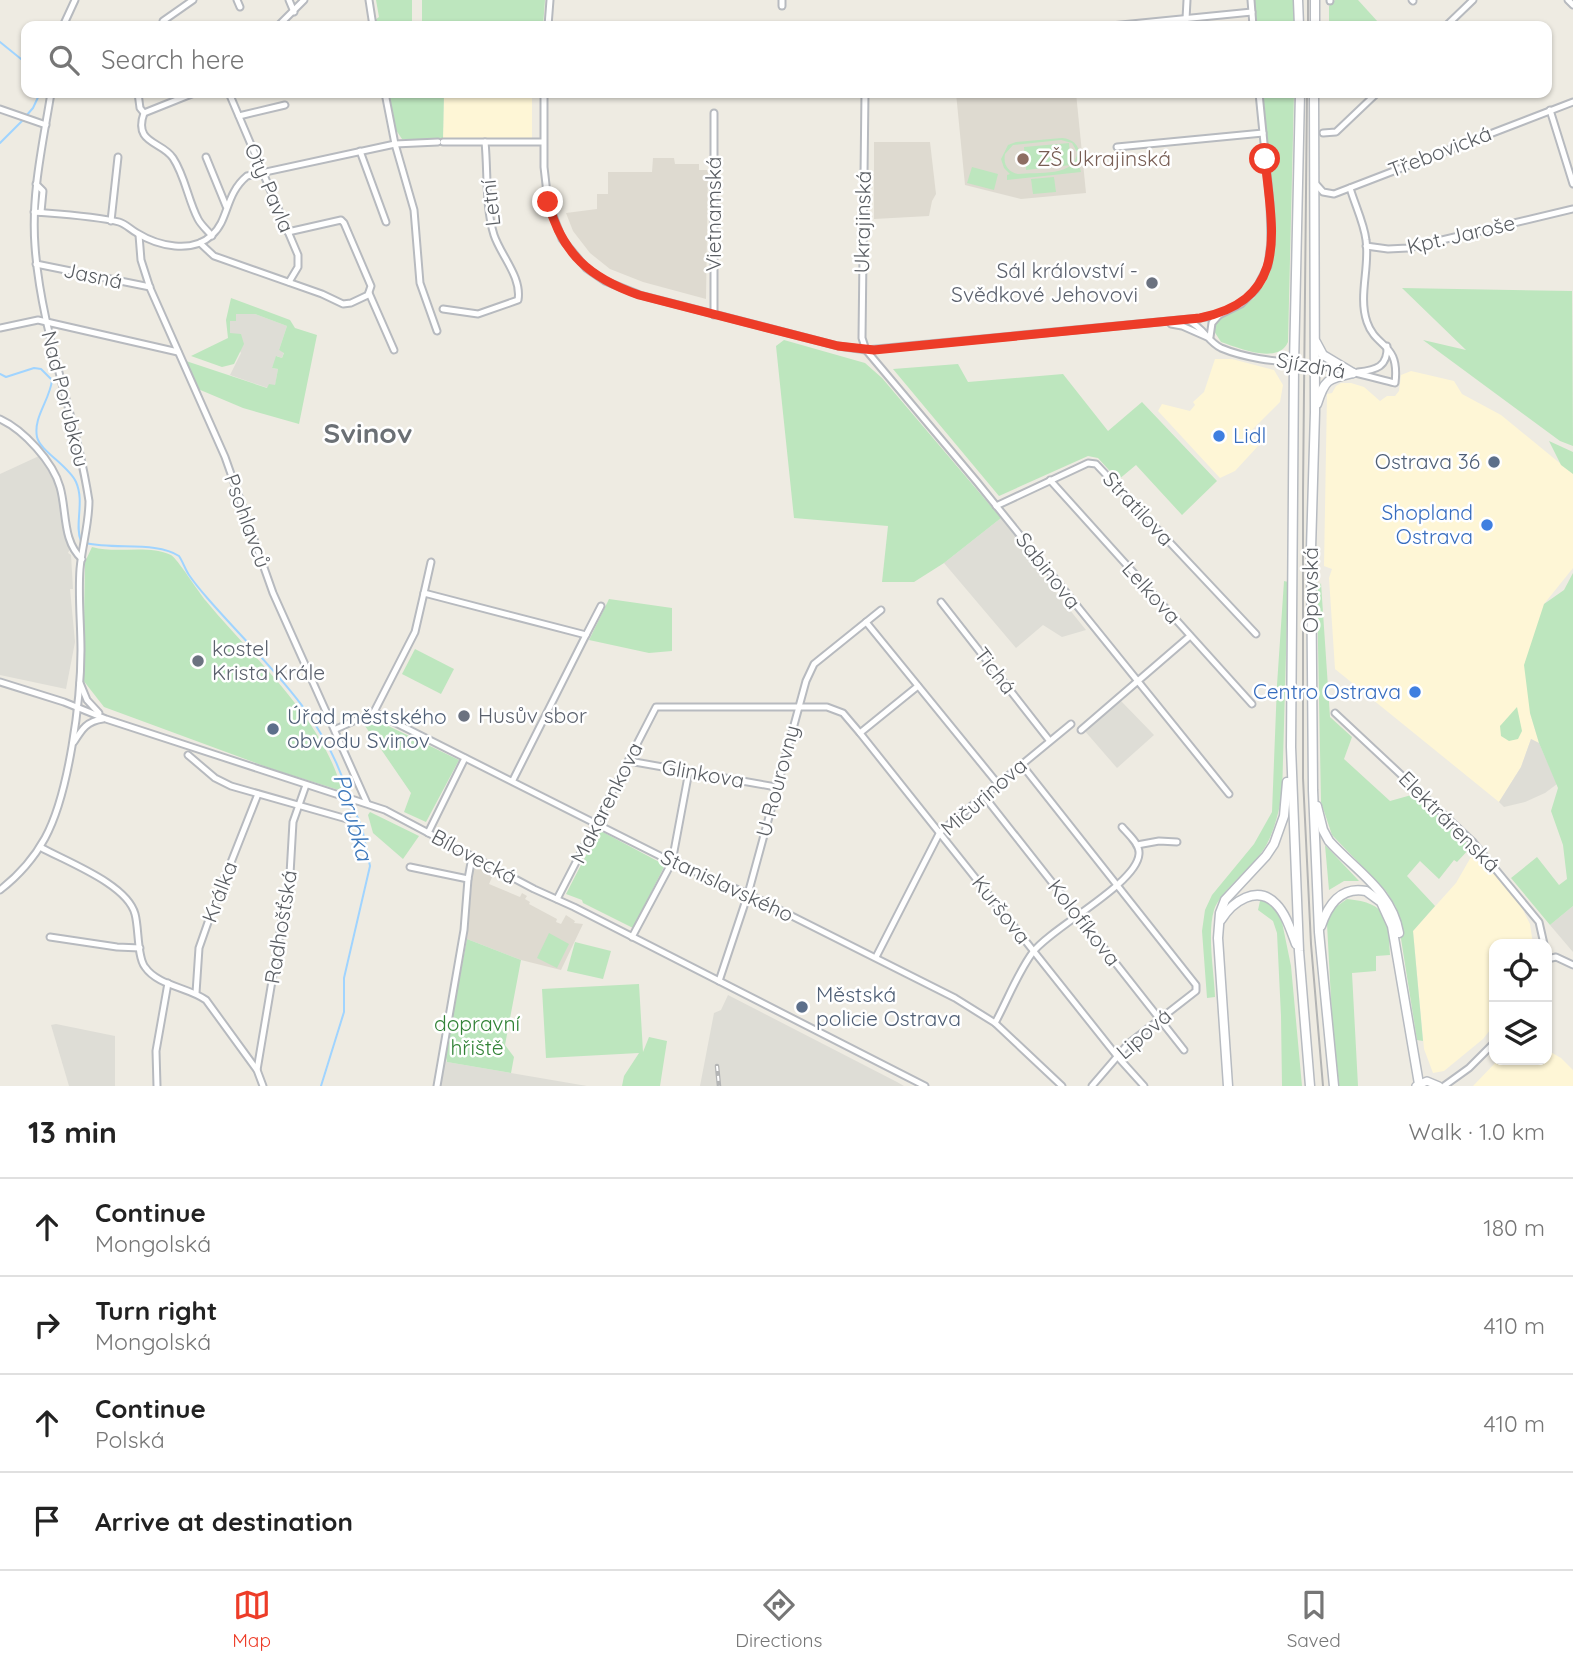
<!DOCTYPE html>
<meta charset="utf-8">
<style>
:root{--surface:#fff;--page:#f6f6f6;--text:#222;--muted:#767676;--line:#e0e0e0;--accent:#ed3c28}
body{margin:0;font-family:Quicksand,sans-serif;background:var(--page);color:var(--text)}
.controls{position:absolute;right:21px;bottom:21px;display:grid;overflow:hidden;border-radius:14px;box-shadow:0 2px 5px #0004}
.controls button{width:63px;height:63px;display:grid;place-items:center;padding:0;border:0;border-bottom:2px solid var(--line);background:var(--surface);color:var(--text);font:35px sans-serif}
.stop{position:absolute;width:21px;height:21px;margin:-16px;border:5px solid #ed3c28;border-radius:50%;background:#fff}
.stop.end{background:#ed3c28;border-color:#fff;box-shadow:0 2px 7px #0008}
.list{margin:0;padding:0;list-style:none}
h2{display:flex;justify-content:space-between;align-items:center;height:91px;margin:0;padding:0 28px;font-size:30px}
h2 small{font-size:23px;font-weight:400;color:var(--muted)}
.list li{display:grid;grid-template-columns:46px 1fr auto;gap:21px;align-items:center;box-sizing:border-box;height:98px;padding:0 28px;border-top:2px solid var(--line)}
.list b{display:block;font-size:26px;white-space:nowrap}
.list p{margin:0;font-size:23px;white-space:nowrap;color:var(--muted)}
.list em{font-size:23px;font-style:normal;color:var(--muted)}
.icon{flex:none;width:38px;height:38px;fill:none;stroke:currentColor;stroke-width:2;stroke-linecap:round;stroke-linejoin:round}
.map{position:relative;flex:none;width:1573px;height:1086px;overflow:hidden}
.search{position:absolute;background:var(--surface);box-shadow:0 2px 5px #0004;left:21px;right:21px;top:21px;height:77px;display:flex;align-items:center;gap:18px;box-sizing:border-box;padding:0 24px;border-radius:14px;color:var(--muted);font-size:26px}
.sheet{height:483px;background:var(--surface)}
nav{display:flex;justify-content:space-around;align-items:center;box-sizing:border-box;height:98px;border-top:2px solid var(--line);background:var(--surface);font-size:19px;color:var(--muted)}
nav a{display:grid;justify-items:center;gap:4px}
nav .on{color:var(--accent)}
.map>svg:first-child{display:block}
</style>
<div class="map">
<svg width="1573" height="1086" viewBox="0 0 1573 1086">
<rect width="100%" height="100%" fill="#eeebe2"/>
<g fill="#fef6d6">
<polygon points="444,93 532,93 532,138 443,139"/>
<polygon points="1215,359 1232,359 1274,370 1283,385 1280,402 1249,433 1259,445 1235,471 1220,478 1158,411 1162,404 1190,411 1195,405 1193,402 1204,392"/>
<polygon points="1411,371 1454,381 1462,394 1501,415 1573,474 1573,568 1544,604 1530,713 1539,743 1531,739 1521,767 1499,802 1335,669 1329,578 1332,569 1324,566 1327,394 1332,393 1336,386 1341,383 1351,383 1364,387 1380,401 1387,396 1395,396 1399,391 1401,375"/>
<polygon points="1475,850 1521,906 1530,924 1533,944 1494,944 1494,1025 1483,1039 1444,1071 1433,1073 1424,1049 1413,931 1456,883"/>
<polygon points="1547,1050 1561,1058 1573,1070 1573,1086 1473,1086 1498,1060 1547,1060"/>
</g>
<g fill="#deddd6">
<polygon points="235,314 255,314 287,326 279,350 284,352 282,358 277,356 272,368 278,369 275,386 268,388 230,375 241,353 229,334 230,321 235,321"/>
<polygon points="39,456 57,485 70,549 68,553 71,555 73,589 70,589 75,642 66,689 0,675 0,474"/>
<polygon points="1001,518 1034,559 1031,562 1086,630 1062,637 1043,625 1016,648 944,563"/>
<polygon points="1120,700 1154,735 1117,768 1084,730"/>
<polygon points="1531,739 1539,743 1557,784 1545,793 1525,802 1504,807 1499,802 1521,767"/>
<polygon points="1573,906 1573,952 1550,925"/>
<polygon points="728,995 897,1082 904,1086 700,1086 714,1013 721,1010"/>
<polygon points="56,1024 115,1036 115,1086 69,1086 51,1025"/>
<polygon points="443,1057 447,1062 587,1086 441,1086 439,1082"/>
</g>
<g fill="#dedad0">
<polygon points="956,93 1076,93 1086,193 1021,199 965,185"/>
<polygon points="874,142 930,142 936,194 932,201 929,216 874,219"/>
<polygon points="653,158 674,158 675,164 699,164 699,170 708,170 706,299 643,282 610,269 590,253 573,231 566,213 597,209 597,194 608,194 608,172 652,172"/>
<polygon points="476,867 493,875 489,884 520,897 522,893 527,896 525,899 530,902 529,904 557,919 556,922 561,924 566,915 575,921 574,923 583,924 561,970 521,960 467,939 473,870"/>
</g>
<g fill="#bde6be" fill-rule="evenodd">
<polygon points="376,0 412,0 412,26 376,26 375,20 379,17"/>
<polygon points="422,0 545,0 543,26 419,26 422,25"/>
<polygon points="1254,0 1294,0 1295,26 1257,26"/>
<polygon points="1335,0 1358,0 1378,22 1374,26 1329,26 1329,6"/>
<polygon points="389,93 444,93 443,139 402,139 396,130"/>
<path d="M1263,93H1294L1288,342C1278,365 1239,348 1221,342L1214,331L1218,319L1240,309L1254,298L1266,281L1274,257L1275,226Z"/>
<path d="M1062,138C1073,139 1079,145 1080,156L1073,168H1080L1081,172L1007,180V175L1010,174L1004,168L1001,159L1008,145L1016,142ZM1061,140L1072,143L1077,152C1077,177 1037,172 1018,174C1008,172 1003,165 1005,154L1013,145Z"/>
<polygon points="1069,143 1071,165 1026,170 1024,147"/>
<polygon points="972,167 998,174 994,190 967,183"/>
<polygon points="1054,177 1056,192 1033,194 1031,179"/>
<polygon points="1402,288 1572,291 1573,446 1560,441 1423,340 1466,350"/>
<polygon points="231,298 290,320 295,328 317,335 299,424 243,408 198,389 186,361 267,388 269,384 275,385 278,369 272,368 276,356 282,358 284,353 279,350 287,326 255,314 236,314 236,321 230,321 230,333 241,334 244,344 234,364 222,367 191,356 228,338 226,320"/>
<polygon points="784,340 865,363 882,378 1001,518 944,563 914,582 882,582 888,526 794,518 776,346"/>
<polygon points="958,364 968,382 1063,374 1108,431 1142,402 1217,481 1182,515 1136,465 1118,480 1098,458 1088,456 999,496 893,369"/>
<polygon points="1549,441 1573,452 1573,474 1561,465"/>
<path d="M92,547C117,554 148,544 171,555C177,558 199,593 206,601C252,657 324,719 342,791L275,770L104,707L83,680L85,562Z"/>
<polygon points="1573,573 1573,906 1550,925 1511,878 1537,857 1559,885 1567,879 1563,845 1551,811 1558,788 1539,743 1530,713 1524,665 1544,604 1564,590"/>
<path d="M1284,581L1288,582L1282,796C1277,818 1273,838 1259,856C1247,872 1220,892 1214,910C1207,933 1214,972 1215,997L1207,998L1202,931L1205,910L1212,895L1254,844L1272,812L1277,685Z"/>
<polygon points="1321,583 1330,717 1352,737 1344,759 1390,801 1415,794 1471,847 1457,862 1454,860 1439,879 1420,861 1407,876 1435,906 1413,931 1423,1041 1417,1040 1396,907 1386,891 1332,835 1321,802 1317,592"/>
<polygon points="609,599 672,608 672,651 649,653 589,640"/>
<polygon points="415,649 454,669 441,694 402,674"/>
<polygon points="1517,707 1522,731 1518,739 1509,741 1501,736 1500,726"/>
<polygon points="378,721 459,760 426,822 404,812 411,793 363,723"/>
<polygon points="370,812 419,836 403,859 373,833 368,815"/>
<polygon points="599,830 665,865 633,928 583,903 582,900 566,894"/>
<polygon points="1325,845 1359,881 1344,881 1329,890"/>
<path d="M1347,899C1389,903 1388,919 1390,955L1376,956V971L1352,973L1358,1086H1339L1332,1018L1327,924L1333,909Z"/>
<polygon points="1260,901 1266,901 1274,908 1282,922 1291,966 1302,1086 1282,1086 1281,1016 1277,933 1273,921 1258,910"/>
<polygon points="549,933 569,944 557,968 537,958"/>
<polygon points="467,939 521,960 505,1045 514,1057 511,1073 447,1062 445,1053"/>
<polygon points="575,942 611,951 603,979 567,971"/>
<polygon points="639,984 643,1052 649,1037 667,1041 660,1086 622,1086 624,1076 639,1053 546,1058 542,989"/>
</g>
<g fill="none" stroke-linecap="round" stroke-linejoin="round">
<g stroke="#a0d4ff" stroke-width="2">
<polyline points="0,42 26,63"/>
<polyline points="26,116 33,108 40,93"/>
<polyline points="0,143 23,120"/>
<path d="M0,374L6,377L34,368L41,369L52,380C50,400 33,417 37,437C40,451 69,466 76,482C85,502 74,525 81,541"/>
<path d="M86,543C114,550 157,541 179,556C183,562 185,569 189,575C195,584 202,592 209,600C264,663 325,714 349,797"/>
<polyline points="321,1086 344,1012 344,978 370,866 362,828 351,802"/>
</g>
<g stroke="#b7babf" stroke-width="9">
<g id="minor">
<polyline points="237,0 240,7"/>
<polyline points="289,0 294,12"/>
<polyline points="369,0 373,26"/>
<polyline points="1251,0 1253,26"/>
<polyline points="1412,0 1413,1"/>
<polyline points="1568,0 1573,5"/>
<polyline points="1330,1 1330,0"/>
<polyline points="782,6 782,0"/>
<polyline points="1186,19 1187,0"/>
<polyline points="163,21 193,0"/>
<polyline points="63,26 75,0"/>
<polyline points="278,26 304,0"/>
<polyline points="548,26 550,0"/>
<polyline points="1111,26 1252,12"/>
<polyline points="1446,26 1473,0"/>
<path d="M138,93L140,108L144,113C133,144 162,141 173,158C185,176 188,200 198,219C201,225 207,230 212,236"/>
<polyline points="229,93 298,255 298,267 289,282"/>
<polyline points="385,93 395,144 414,210 420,283 437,331"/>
<polyline points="544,93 544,167 548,202 562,239 586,268 605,281 640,295 838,346 866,350 1200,318 1219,315 1241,304 1256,289 1268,266 1271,241 1270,203 1259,93"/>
<polyline points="865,93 862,338 866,350 977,482 1229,794"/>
<polyline points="0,109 46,125"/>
<polyline points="1550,110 1573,184"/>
<polyline points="144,113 194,93"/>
<polyline points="239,116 285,105"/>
<polyline points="1323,133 1336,132 1377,93"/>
<polyline points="443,142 543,142"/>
<polyline points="1117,147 1263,133"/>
<polyline points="360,151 386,222"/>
<polyline points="206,157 226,206"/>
<polyline points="1315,183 1323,192 1334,194 1573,102"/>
<polyline points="36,184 43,191 41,212"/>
<path d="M34,212C59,214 95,216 119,222C126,224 131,230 137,233C158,246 192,254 212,235C229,220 225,194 247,176L395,144L438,142"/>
<polyline points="111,221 118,157"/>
<polyline points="139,235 141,260 150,288 225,457 273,593 367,803"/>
<polyline points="200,243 214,256 322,294 343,304 351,303 368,295 371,286 344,223 341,220 288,232"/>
<polyline points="1366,246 1388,249 1408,248 1573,209"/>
<polyline points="36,264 150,287"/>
<polyline points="369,293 394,350"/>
<path d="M443,309L478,314L518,300C522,277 501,256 494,235C485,206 488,172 485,142"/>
<polyline points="714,315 714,113"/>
<path d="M1189,321C1204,328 1208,342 1221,348C1252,361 1289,362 1322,366C1346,370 1371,377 1395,383C1400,342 1376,349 1367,322C1358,296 1370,267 1366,240C1364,223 1355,205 1350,188"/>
<polyline points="1171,324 1182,326 1207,337"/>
<polyline points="0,328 38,320 178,352"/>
<polyline points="1210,337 1212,323 1219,315"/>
<path d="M1358,372C1376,370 1388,367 1387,346"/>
<path d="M0,419C24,430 53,462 60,487C67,511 62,541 82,559"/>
<polyline points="1050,480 1252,704"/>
<polyline points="996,506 1088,463 1096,464 1256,634"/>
<polyline points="424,593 431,562"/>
<polyline points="941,602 1049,740"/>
<polyline points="866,622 998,784"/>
<polyline points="586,635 601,606"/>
<polyline points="0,682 64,702 106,719 385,810 534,889 574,907 925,1086"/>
<polyline points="80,683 87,700 99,713"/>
<polyline points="374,712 672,862 748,894 955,998 995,1023 1062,1086"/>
<polyline points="1335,713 1473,842 1539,922 1544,944"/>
<polyline points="336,729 374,712 415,632 424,593 586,635 513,780"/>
<polyline points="1081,730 1190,636"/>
<polyline points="860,733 918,686"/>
<path d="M74,742C82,729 87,721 103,719"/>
<polyline points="188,755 215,778 231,786 347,819"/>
<polyline points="629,761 776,787"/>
<polyline points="1022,765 1196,985 1196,991 1128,1044 1092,1086"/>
<polyline points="984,796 1184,1050"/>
<polyline points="428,833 465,758"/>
<polyline points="1137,845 1159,841 1177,842"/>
<path d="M40,847C67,862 127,884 135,914C139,928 137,957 145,967C158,986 188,987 206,1000L257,1070L263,1086"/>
<polyline points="410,867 468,879"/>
<path d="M0,890C18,876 34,858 45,838C69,794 81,700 81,650C81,623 78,596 80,569C82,546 89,524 89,501C76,415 41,333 35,246C31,194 43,143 51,93"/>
<polyline points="557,899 656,707 827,707 843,713 860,733 1117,1056 1144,1086"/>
<polyline points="50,937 117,947 140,948"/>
<polyline points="632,937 672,862 689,771"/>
<polyline points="876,957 940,832 1071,724"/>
<polyline points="1547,959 1556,957 1573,965"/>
<polyline points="719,981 748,894 806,681 814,664 881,610"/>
<polyline points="196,993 199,948 213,908 258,794"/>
<path d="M995,1023C1007,1001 1018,972 1033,952C1052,927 1137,884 1139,854C1140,844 1128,834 1122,827"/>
<polyline points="257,1070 290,874 293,822 306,785"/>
<polyline points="157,1086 156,1051 168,983"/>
<polyline points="437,1086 464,930 468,879 472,857"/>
<polyline points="1444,1086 1469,1068 1494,1043"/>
</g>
</g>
<g stroke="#b7babf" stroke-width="10">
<polyline id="tertiary" points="1416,1086 1427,1081 1439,1086"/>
</g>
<g stroke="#b7bbc1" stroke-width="11">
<g id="secondary">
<polyline points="1298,0 1299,26"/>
<polyline points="1315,26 1315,0"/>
<polyline points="1300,93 1294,364 1291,747 1299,951 1310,1086"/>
<polyline points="1314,93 1315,412 1311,549 1313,790 1319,932 1334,1086"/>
<polyline points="1316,342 1323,355 1353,373"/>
<path d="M1317,404C1325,379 1327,379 1353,373"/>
<path d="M1317,806L1323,830L1329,841C1355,870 1392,891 1399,933"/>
<path d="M1221,920C1232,902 1257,884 1276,904C1286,914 1291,931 1296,944"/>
<path d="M1321,926C1328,905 1341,886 1366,891L1381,902L1392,926L1419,1084"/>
<polyline points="1228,1086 1218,938 1220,913 1225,900 1266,856 1274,844 1284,816 1287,782"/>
</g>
</g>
<use href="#minor" stroke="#fff" stroke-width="5"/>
<use href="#tertiary" stroke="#fff" stroke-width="7"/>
<use href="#secondary" stroke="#fff" stroke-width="8"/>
<g stroke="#b3b4b4" stroke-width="2">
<polyline points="1308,26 1308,0"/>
<polyline points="1307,93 1303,492 1303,778 1311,944 1323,1086"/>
</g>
<g stroke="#b3b4b4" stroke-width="4.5">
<polyline id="rail" points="717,1066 719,1086"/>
</g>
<use href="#rail" stroke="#fff" stroke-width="2" stroke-dasharray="5" stroke-linecap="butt"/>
</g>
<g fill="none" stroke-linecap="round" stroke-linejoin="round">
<path stroke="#ed3c28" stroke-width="9" d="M548,202C562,254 590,278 639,295L838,346L874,350L1200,318C1291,299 1272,231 1265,159"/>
</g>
<circle fill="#8d6e63" stroke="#fff" stroke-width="2.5" cx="1023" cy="159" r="7"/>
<g fill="#6b7280" stroke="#fff" stroke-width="2.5">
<circle cx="1152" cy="283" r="7"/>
<circle cx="198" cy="661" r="7"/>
<circle cx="464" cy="716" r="7"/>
</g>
<g fill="#3f7fe0" stroke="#fff" stroke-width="2.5">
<circle cx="1219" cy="436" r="7"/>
<circle cx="1487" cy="525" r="7"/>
<circle cx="1415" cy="692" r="7"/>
</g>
<g fill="#5c6f8a" stroke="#fff" stroke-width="2.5">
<circle cx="1494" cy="462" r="7"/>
<circle cx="273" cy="729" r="7"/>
<circle cx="802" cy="1007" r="7"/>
</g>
<g text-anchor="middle" stroke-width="5" stroke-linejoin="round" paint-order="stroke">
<g font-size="21" fill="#5a5e63" stroke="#fff">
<text transform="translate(1440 152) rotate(-21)" y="7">Třebovická</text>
<text transform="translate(269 188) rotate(67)" y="7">Oty Pavla</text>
<text transform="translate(491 203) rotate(-96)" y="7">Letní</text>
<text transform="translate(714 214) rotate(-90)" y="7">Vietnamská</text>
<text transform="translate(863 222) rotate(-89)" y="7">Ukrajinská</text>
<text transform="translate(1461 235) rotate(-13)" y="7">Kpt. Jaroše</text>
<text transform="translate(93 276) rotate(12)" y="7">Jasná</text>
<text transform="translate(1311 366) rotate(10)" y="7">Sjízdná</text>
<text transform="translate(65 399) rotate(76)" y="7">Nad Porubkou</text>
<text transform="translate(1138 509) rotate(47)" y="7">Stratilova</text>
<text transform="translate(247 521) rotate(70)" y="7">Psohlavců</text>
<text transform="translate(1048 571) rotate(52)" y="7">Sabinova</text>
<text transform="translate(1311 590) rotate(-90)" y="7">Opavská</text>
<text transform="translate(1151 593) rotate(48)" y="7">Lelkova</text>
<text transform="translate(995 671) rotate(52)" y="7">Tichá</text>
<text transform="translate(703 774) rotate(10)" y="7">Glinkova</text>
<text transform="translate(778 781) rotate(-75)" y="7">U Rourovny</text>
<text transform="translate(984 797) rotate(-41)" y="7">Mičurinova</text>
<text transform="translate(607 803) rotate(-63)" y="7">Makarenkova</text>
<text transform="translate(1449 822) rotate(45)" y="7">Elektrárenská</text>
<text transform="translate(474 857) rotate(28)" y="7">Bílovecká</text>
<text transform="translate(727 886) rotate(25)" y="7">Stanislavského</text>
<text transform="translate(220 892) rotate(-69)" y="7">Králka</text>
<text transform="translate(1001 910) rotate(52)" y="7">Kuršova</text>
<text transform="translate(1084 923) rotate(52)" y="7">Kolofíkova</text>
<text transform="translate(281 927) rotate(-81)" y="7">Radhošťská</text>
<text transform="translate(1144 1034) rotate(-41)" y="7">Lipová</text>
</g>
<g font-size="21" fill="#785e54" stroke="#fff" text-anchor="start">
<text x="1037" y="166">ZŠ Ukrajinská</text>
</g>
<g font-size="21" fill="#5b616d" stroke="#fff" text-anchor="start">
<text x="1138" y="278" text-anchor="end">Sál království -<tspan x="1138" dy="24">Svědkové Jehovovi</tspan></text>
<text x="212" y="656">kostel<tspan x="212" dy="24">Krista Krále</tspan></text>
<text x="478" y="723">Husův sbor</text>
</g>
<g font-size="21" fill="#366cbe" stroke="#fff" text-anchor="end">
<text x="1233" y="443" text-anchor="start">Lidl</text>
<text x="1473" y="520">Shopland<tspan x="1473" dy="24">Ostrava</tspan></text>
<text x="1401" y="699">Centro Ostrava</text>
</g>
<g font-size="21" fill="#4e5e75" stroke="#fff" text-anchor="start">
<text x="1480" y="469" text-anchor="end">Ostrava 36</text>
<text x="287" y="724">Úřad městského<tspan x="287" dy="24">obvodu Svinov</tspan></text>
<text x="816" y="1002">Městská<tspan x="816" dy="24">policie Ostrava</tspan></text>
</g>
<g font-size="21" fill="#328337" stroke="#fff">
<text x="477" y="1031">dopravní<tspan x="477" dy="24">hřiště</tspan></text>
</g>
<g font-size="23" font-style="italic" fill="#3e79bc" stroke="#fff">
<text transform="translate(353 817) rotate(74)" y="8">Porubka</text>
</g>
<g font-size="28" font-weight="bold" fill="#6b7075" stroke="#fff">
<text x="368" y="443">Svinov</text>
</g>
</g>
</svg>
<div class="controls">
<button><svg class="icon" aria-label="locate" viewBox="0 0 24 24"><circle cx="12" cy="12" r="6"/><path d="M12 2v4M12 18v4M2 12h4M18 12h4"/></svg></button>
<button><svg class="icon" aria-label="layers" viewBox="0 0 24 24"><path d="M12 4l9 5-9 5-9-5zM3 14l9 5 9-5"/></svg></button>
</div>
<div class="stop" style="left:1265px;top:159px"></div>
<div class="stop end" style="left:548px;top:202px"></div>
<div class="search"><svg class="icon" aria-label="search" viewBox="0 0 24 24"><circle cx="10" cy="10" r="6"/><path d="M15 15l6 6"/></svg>Search here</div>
</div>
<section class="sheet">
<h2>13 min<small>Walk · 1.0 km</small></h2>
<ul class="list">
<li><svg class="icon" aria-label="ahead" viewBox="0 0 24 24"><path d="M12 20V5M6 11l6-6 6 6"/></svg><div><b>Continue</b><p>Mongolská</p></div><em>180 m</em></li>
<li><svg class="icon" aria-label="right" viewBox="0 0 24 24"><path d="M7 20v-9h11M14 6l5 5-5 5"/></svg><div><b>Turn right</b><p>Mongolská</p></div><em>410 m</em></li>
<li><svg class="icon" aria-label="ahead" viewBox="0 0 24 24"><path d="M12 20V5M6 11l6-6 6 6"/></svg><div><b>Continue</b><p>Polská</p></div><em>410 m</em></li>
<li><svg class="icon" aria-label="arrive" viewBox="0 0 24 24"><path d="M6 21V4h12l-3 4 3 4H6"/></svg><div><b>Arrive at destination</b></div></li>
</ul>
</section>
<nav>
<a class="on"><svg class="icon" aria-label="map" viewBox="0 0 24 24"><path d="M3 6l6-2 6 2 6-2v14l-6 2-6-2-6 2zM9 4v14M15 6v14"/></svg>Map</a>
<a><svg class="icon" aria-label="directions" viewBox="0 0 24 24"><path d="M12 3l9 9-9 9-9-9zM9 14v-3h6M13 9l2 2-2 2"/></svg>Directions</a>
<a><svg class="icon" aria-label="saved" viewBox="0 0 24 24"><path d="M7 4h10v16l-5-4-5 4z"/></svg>Saved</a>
</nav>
